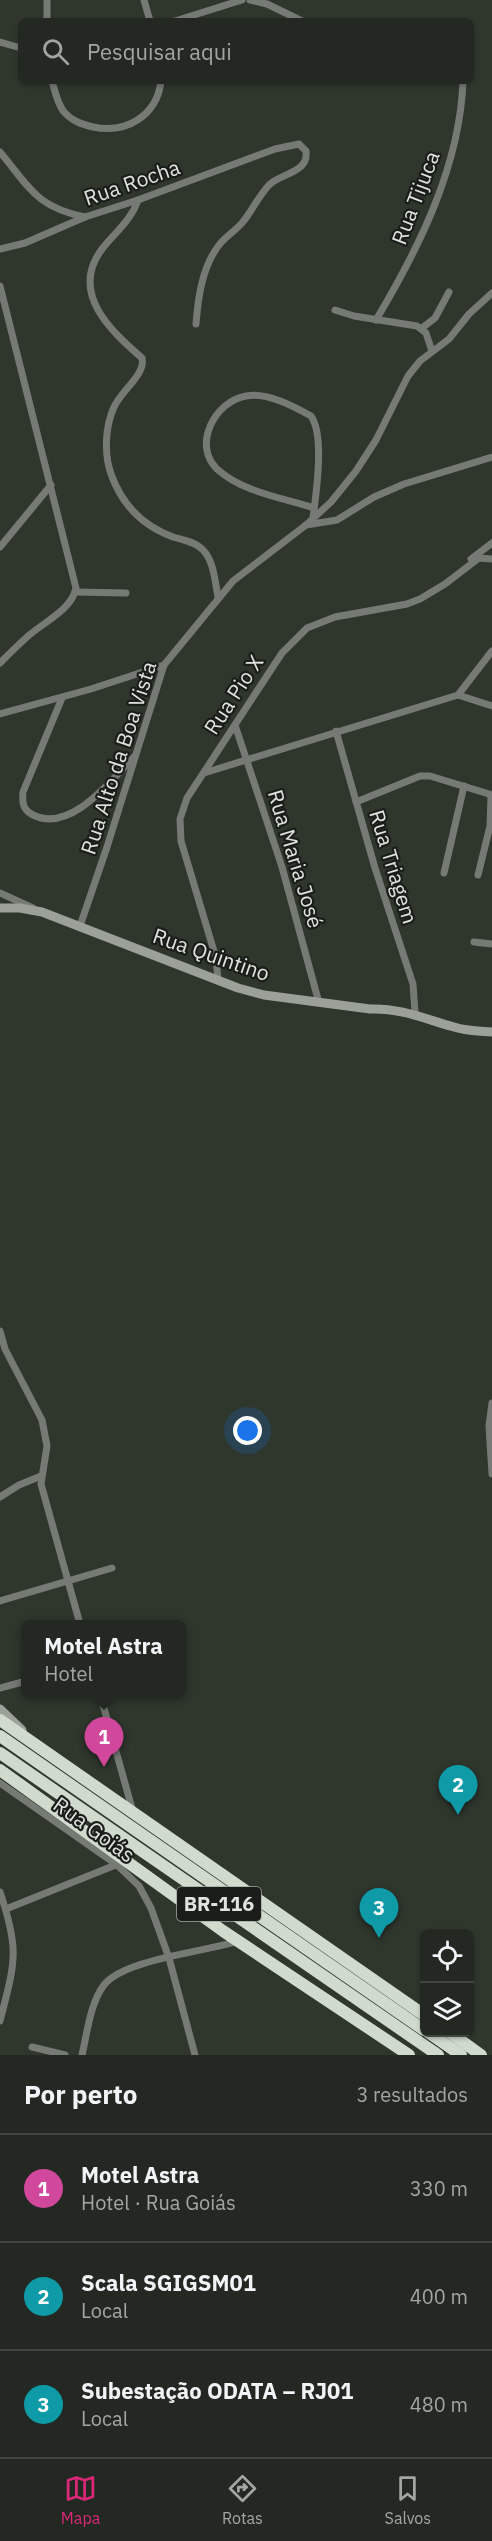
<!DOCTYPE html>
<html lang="pt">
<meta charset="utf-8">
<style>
:root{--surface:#232922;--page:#2b312a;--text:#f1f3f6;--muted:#a3a6a5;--line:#404540;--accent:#db2777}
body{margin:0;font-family:"IBM Plex Sans",sans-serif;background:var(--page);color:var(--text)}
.controls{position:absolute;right:18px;bottom:18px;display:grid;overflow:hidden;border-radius:9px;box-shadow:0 2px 4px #0004}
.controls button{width:54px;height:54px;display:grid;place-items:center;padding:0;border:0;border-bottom:2px solid var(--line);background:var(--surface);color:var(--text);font:30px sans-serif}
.you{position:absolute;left:248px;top:1431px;width:21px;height:21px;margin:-15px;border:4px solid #fff;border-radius:50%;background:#1a73e8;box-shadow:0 0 0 9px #1a73e833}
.badge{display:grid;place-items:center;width:39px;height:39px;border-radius:50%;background:var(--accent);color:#fff;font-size:20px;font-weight:700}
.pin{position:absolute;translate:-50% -50px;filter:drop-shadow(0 2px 3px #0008)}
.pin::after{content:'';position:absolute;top:32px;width:21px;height:18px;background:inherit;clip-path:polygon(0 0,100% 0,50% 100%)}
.popup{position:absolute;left:21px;top:1620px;width:165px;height:78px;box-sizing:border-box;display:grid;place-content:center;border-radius:9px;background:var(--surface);filter:drop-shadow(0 2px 4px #0005);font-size:20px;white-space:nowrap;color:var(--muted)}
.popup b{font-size:22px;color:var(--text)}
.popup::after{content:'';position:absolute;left:50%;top:100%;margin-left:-12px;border:12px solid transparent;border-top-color:var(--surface)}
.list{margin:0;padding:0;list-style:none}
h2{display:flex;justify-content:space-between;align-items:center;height:78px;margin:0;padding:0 24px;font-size:26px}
h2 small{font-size:20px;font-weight:400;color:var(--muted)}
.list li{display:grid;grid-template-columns:39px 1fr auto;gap:18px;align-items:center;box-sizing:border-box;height:108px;padding:0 24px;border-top:2px solid var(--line)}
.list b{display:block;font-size:22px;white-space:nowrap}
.list p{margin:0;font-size:20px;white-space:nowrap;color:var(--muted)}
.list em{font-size:20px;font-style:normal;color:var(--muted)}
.icon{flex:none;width:33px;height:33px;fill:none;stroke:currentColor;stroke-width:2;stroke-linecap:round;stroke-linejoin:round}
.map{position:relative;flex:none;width:492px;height:2055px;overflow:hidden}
.search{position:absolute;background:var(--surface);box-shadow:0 2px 4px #0004;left:18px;right:18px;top:18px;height:66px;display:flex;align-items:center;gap:15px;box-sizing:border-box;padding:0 21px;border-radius:9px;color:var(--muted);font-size:22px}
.sheet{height:402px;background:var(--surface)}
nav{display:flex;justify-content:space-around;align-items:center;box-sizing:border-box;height:84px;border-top:2px solid var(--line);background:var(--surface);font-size:16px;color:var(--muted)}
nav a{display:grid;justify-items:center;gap:3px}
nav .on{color:var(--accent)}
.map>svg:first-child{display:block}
</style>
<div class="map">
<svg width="492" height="2055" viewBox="0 0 492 2055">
<rect width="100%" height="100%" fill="#2f372d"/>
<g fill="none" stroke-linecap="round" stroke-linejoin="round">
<g stroke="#767a75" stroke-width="7">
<polyline points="144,0 150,21"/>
<polyline points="250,0 267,4 302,21"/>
<polyline points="47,21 47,0"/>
<polyline points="175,21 242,0"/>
<polyline points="0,42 21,48"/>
<path d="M52,81C55,91 57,103 64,112C72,121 81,124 93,127C126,134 157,116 161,81"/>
<path d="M0,152C30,188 36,207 85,217"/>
<path d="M138,200C131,221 115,232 102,249C69,293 111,331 142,358C146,374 121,391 114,407C105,427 104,454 111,474C122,505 143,526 173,537C183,540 196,542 203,550C214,561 215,582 218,597"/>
<path d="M0,249L25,243L85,217L138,200L275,149L299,144L306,151C309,173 281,173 269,185C258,197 252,211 242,223C235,231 225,237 219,245C202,267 198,298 196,324"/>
<path d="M0,286L76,588C72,610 42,623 27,637C18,645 9,654 0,663"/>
<polyline points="335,310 354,316 417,326 426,333 432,351"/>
<path d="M376,320C419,248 460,166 463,81"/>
<polyline points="422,328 435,318 449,292"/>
<path d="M313,518C316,493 325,436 311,416C293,406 267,392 246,396C215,401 192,445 217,469C242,492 283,498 314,508"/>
<polyline points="306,525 337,520 374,497 404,484 492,457"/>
<polyline points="0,547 51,485"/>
<polyline points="471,559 492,543"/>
<polyline points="75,592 126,593"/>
<polyline points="458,695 492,706"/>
<path d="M62,698L23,792C22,803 23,810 33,815C71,834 112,779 135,756"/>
<polyline points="0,714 91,689 164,665"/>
<polyline points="235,725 282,867 319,1003"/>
<polyline points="336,731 375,868 413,984 415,1013"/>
<polyline points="204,773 458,695 492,651"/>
<polyline points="356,802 420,776 430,776 492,795"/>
<polyline points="444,873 464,786"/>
<polyline points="478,875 490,826 491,795"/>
<polyline points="0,893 33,908"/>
<polyline points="80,926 107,847 164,665 233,581 306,525 331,502 356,471 376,440 408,376 420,361 449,339 469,314 492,293"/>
<polyline points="474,942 492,944"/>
<polyline points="218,980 216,958 181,841 180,819 187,798 282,653 307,628 335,617 407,604 420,599 445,584 479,558 492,559"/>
<polyline points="0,1331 5,1349 42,1420 47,1446 41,1484 80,1624"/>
<polyline points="492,1403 489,1426 492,1474"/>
<polyline points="0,1497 19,1485 41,1476"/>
<polyline points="0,1601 112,1568"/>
<polyline points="0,1688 26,1681"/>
<polyline points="100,1694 133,1812"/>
<polyline points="0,1783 117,1865 139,1886 151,1908 169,1958 195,2055"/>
<path d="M0,1892C20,1951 15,1962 0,2021"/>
<polyline points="6,1909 118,1864"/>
<polyline points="32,2047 65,2055"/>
<path d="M82,2055C87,2034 90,2003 104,1985C124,1959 205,1952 238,1941"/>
</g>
<g stroke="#9ba199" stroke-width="9">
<path d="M0,908H20L42,912L238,988L264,995L370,1009C401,1008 425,1019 454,1027C466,1031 479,1031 492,1032"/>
<polyline points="0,1709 22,1730"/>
</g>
<g stroke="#d0dbce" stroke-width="12">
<polyline points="0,1720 424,2015"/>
<polyline points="0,1736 424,2030"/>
<polyline points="0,1753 438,2055"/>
<polyline points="0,1770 223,1931 409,2055"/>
<polyline points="428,2032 461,2055"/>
<polyline points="449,2032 481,2055"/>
</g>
</g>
<g text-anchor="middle" stroke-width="4.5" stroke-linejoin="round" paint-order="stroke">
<rect fill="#1a1d19" stroke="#a4a8a3" stroke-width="1.5" x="177" y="1887" width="84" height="34" rx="4.5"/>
<g font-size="20" font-weight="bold" fill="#dfe4de">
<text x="219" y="1911">BR-116</text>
</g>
<g font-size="21" fill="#dfe4de" stroke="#1a1d19">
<text transform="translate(132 183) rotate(-19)" y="7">Rua Rocha</text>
<text transform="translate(416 198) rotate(-69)" y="7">Rua Tijuca</text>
<text transform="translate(234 695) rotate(-57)" y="7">Rua Pio X</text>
<text transform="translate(119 758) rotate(-72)" y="7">Rua Alto da Boa Vista</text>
<text transform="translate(295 859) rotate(73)" y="7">Rua Maria José</text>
<text transform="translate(393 867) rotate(73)" y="7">Rua Triagem</text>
<text transform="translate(211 955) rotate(19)" y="7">Rua Quintino</text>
<text transform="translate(94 1830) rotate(36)" y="7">Rua Goiás</text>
</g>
</g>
</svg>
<div class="controls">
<button><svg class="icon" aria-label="locate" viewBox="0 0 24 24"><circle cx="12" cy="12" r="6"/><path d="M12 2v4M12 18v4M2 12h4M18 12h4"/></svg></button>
<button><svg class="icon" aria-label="layers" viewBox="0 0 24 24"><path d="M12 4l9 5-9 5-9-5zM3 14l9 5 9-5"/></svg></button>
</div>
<div class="you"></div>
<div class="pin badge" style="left:104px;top:1767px;background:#d1479c">1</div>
<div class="popup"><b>Motel Astra</b>Hotel</div>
<div class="pin badge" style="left:458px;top:1815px;background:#0f9aa8">2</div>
<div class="pin badge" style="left:379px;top:1938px;background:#0f9aa8">3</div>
<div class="search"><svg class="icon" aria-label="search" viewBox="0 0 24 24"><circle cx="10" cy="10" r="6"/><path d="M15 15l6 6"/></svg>Pesquisar aqui</div>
</div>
<section class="sheet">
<h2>Por perto<small>3 resultados</small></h2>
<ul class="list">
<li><span class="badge" style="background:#d1479c">1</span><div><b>Motel Astra</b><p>Hotel · Rua Goiás</p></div><em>330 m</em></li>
<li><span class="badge" style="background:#0f9aa8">2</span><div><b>Scala SGIGSM01</b><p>Local</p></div><em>400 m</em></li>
<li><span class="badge" style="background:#0f9aa8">3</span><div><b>Subestação ODATA – RJ01</b><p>Local</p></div><em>480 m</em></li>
</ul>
</section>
<nav>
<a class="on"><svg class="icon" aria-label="map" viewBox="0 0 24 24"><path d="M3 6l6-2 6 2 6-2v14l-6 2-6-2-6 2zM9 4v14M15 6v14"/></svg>Mapa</a>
<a><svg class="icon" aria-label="directions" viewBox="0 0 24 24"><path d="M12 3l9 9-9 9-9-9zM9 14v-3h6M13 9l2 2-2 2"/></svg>Rotas</a>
<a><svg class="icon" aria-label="saved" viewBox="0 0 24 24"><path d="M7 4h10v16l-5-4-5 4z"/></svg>Salvos</a>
</nav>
